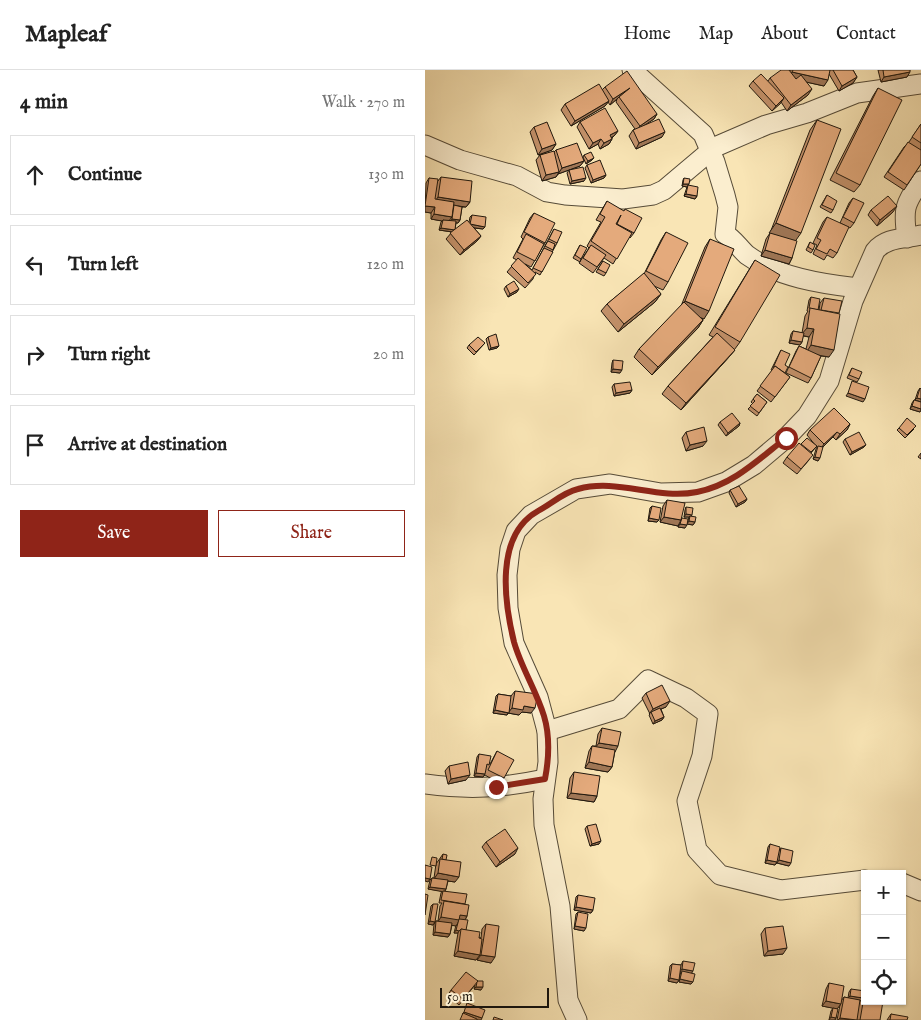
<!DOCTYPE html>
<meta charset="utf-8">
<style>
:root{--surface:#fff;--page:#f2f2f2;--text:#222;--muted:#767676;--line:#e0e0e0;--accent:#8f2418}
body{margin:0;font-family:"IM FELL English",serif;background:var(--page);color:var(--text)}
.controls{position:absolute;right:15px;bottom:15px;display:grid;overflow:hidden;border-radius:0px;box-shadow:0 1px 4px #0004}
.controls button{width:45px;height:45px;display:grid;place-items:center;padding:0;border:0;border-bottom:1px solid var(--line);background:var(--surface);color:var(--text);font:25px sans-serif}
.scale{position:absolute;left:15px;bottom:12px;width:109px;box-sizing:border-box;padding-left:5px;border:2px solid #20180e;border-top:0;font-size:14px;line-height:18px;white-space:nowrap;color:#20180e;-webkit-text-stroke:4px #fbeecf;paint-order:stroke}
.stop{position:absolute;width:15px;height:15px;margin:-11px;border:4px solid #8f2418;border-radius:50%;background:#fff}
.stop.end{background:#8f2418;border-color:#fff;box-shadow:0 1px 5px #0008}
.list{margin:0;padding:0;list-style:none}
h2{display:flex;justify-content:space-between;align-items:center;height:65px;margin:0;padding:0 20px;font-size:21px}
h2 small{font-size:16px;font-weight:400;color:var(--muted)}
.list li{display:grid;grid-template-columns:32px 1fr auto;gap:15px;align-items:center;box-sizing:border-box;height:80px;margin:0 10px 10px;padding:0 10px;border:1px solid var(--line);border-radius:0px}
.list b{display:block;font-size:19px;white-space:nowrap}
.list em{font-size:16px;font-style:normal;color:var(--muted)}
.actions{display:flex;gap:10px;padding:15px 20px}
.actions a{flex:1;padding:11px 0;border:1px solid var(--accent);border-radius:0px;text-align:center;font-size:18px;color:var(--accent)}
.actions .main{background:var(--accent);color:#fff}
.icon{flex:none;width:28px;height:28px;fill:none;stroke:currentColor;stroke-width:2;stroke-linecap:round;stroke-linejoin:round}
.map{position:relative;flex:none;width:496px;height:950px;overflow:hidden}
header{display:flex;align-items:center;gap:30px;box-sizing:border-box;height:70px;padding:0 25px;background:var(--surface);border-bottom:1px solid var(--line)}
header strong{font-size:24px}
nav{display:flex;gap:28px;margin-inline-start:auto;font-size:18px}
main{display:flex}
aside{flex:1;background:var(--surface)}
.map>svg:first-child{display:block}
</style>
<header>
<strong>Mapleaf</strong>
<nav><a>Home</a><a>Map</a><a>About</a><a>Contact</a></nav>
</header>
<main>
<aside>
<h2>4 min<small>Walk · 270 m</small></h2>
<ul class="list">
<li><svg class="icon" aria-label="ahead" viewBox="0 0 24 24"><path d="M12 20V5M6 11l6-6 6 6"/></svg><div><b>Continue</b></div><em>130 m</em></li>
<li><svg class="icon" aria-label="left" viewBox="0 0 24 24"><path d="M17 20v-9H6M10 6l-5 5 5 5"/></svg><div><b>Turn left</b></div><em>120 m</em></li>
<li><svg class="icon" aria-label="right" viewBox="0 0 24 24"><path d="M7 20v-9h11M14 6l5 5-5 5"/></svg><div><b>Turn right</b></div><em>20 m</em></li>
<li><svg class="icon" aria-label="arrive" viewBox="0 0 24 24"><path d="M6 21V4h12l-3 4 3 4H6"/></svg><div><b>Arrive at destination</b></div></li>
</ul>
<div class="actions"><a class="main">Save</a><a>Share</a></div>
</aside>
<div class="map">
<svg width="496" height="950" viewBox="0 0 496 950">
<rect width="100%" height="100%" fill="#f9e5b5"/>
<filter id="stains"><feTurbulence type="fractalNoise" baseFrequency=".004" numOctaves="4"/><feColorMatrix values="0 0 0 0 .2 0 0 0 0 .09 0 0 0 0 .02 0 0 0 .5 -.17"/></filter>
<radialGradient id="worn" r=".72"><stop offset=".6" stop-color="#630" stop-opacity="0"/><stop offset="1" stop-color="#630" stop-opacity=".3"/></radialGradient>
<g fill="none" stroke-linecap="round" stroke-linejoin="round">
<g stroke="#564b38" stroke-width="21">
<g id="minor">
<path d="M207,0L278,64L290,92L300,125L303,137L300,164C309,169 314,178 322,185C352,207 397,214 433,218"/>
<polyline points="0,75 35,90 92,106 122,122 140,125 198,129 228,125 239,120 290,77 341,55 382,43 432,23 496,14"/>
<path d="M482,168C478,140 479,134 496,111"/>
<polyline points="122,661 194,639 223,610 261,628 283,644 277,686 262,731 272,780 295,805 356,820 440,810"/>
<path d="M0,714C44,720 77,718 120,709"/>
<polyline points="477,813 496,821"/>
<path d="M152,950L143,930L135,836L119,755L118,729L123,692L122,661L113,627L89,573L83,538L82,505L85,479L91,461L106,445L151,419L185,414L236,423L273,422L301,412L329,395L361,368L382,346L404,311L428,231L450,181C461,167 480,169 496,165"/>
</g>
</g>
<use href="#minor" stroke="#fbeecf" stroke-width="19"/>
</g>
<g fill="#c4926b" stroke="#20180e">
<polygon points="365,0 428,0 432,7 428,13 414,21 404,4 399,16 381,12 383,25 362,41 356,32 347,41 324,16 328,11 343,11 345,8 365,1"/>
<polygon points="453,0 485,0 482,7 456,12"/>
<polygon points="180,17 232,44 229,49 221,54 237,67 211,79 204,66 208,60 210,59 191,32 192,29 185,35 183,32 180,36 146,56 136,40 140,34 177,20"/>
<polygon points="453,18 435,115 429,122 405,110 448,26"/>
<polygon points="392,50 367,188 364,194 336,186 341,169 345,163 385,60"/>
<polygon points="155,52 193,61 189,66 187,68 187,69 184,74 175,79 173,74 164,79 152,57"/>
<polygon points="496,54 496,94 479,120 459,107 479,77 484,72"/>
<polygon points="109,57 131,74 127,80 113,85 105,62"/>
<polygon points="131,80 159,91 155,96 133,104 131,107 117,111 111,90 115,85 129,82"/>
<polygon points="159,85 167,90 161,94 158,87"/>
<polygon points="162,95 181,105 179,108 166,113 160,98"/>
<polygon points="144,100 159,111 145,114 142,103"/>
<polygon points="16,107 45,132 41,137 37,137 35,150 33,153 31,153 30,160 44,152 45,147 47,145 58,159 49,158 56,166 52,171 35,185 21,169 27,162 14,160 16,152 17,151 6,149 6,143 0,142 1,113 4,108 13,111"/>
<polygon points="259,108 263,115 272,126 270,129 259,126 262,117 257,116 258,110"/>
<polygon points="402,125 408,140 406,143 395,137"/>
<polygon points="428,128 429,153 425,158 415,153 424,133"/>
<polygon points="182,131 209,163 205,168 204,167 188,194 179,188 168,203 154,193 164,178 162,176 176,152 171,150"/>
<polygon points="446,140 468,142 452,156 443,145"/>
<polygon points="109,143 120,173 106,197 100,194 107,200 129,159 132,173 115,205 110,202 108,209 100,218 82,202 92,190 88,188 98,169 96,167 105,148"/>
<polygon points="402,147 412,183 408,188 402,185 399,190 388,184 392,175 388,173 398,152"/>
<polygon points="241,162 243,212 238,220 229,216 236,224 230,232 193,262 176,241 182,234 219,204 236,170"/>
<polygon points="285,169 279,249 275,248 278,250 273,258 227,305 209,287 214,279 256,236 280,177"/>
<polygon points="385,172 388,180 386,183 381,180"/>
<polygon points="155,175 156,189 155,192 148,188"/>
<polygon points="330,190 315,272 304,287 256,340 237,324 243,316 288,267 284,265"/>
<polygon points="178,191 181,203 179,206 171,202"/>
<polygon points="81,216 92,222 83,227 79,219"/>
<polygon points="386,227 394,240 395,233 399,228 404,287 396,286 386,308 383,313 361,303 371,281 374,276 381,279 384,267 378,266 377,272 375,275 364,273 366,264 368,261 377,263 380,246 383,241 382,241 384,230"/>
<polygon points="63,267 74,276 72,278 64,280 61,269"/>
<polygon points="60,273 49,285 42,278 44,275"/>
<polygon points="356,280 360,295 360,303 365,307 346,332 332,321 347,301 346,300"/>
<polygon points="188,290 195,303 186,302 187,293"/>
<polygon points="427,298 434,309 432,312 422,308"/>
<polygon points="189,314 207,320 205,323 189,326 187,317"/>
<polygon points="495,318 495,342 485,339 487,333 489,330 490,330 493,321"/>
<polygon points="332,324 342,332 332,346 323,339 328,334 326,332"/>
<polygon points="295,352 315,353 314,356 301,366 293,355"/>
<polygon points="425,354 422,360 411,370 408,367 397,377 393,391 388,389 391,379 392,377 392,376 386,383 384,390 372,404 358,393 362,387 376,375 391,376 382,365 385,360"/>
<polygon points="474,358 489,359 480,368 472,360"/>
<polygon points="261,362 278,376 261,381 257,368"/>
<polygon points="420,369 441,375 439,377 425,385 418,372"/>
<polygon points="496,383 496,389 493,387"/>
<polygon points="305,420 322,429 320,432 311,437 304,423"/>
<polygon points="242,430 257,448 260,458 253,457 254,454 253,456 235,452 238,436"/>
<polygon points="227,436 232,452 223,451 225,438"/>
<polygon points="261,437 270,452 268,455 262,454 264,447 259,447 260,440"/>
<polygon points="90,621 106,643 97,642 94,645 83,643 82,645 68,643 71,626 73,624 86,626"/>
<polygon points="221,623 241,637 236,639 239,647 237,650 228,654 224,645 225,644 217,628"/>
<polygon points="177,658 190,681 187,697 183,702 160,698 164,681 167,676 171,676 173,664"/>
<polygon points="72,681 79,708 75,714 60,705 58,707 49,706 52,687 54,684 65,694"/>
<polygon points="24,696 41,710 23,714 20,701"/>
<polygon points="149,702 172,726 169,732 142,728 145,708"/>
<polygon points="162,756 174,774 165,776 160,759"/>
<polygon points="61,772 90,784 71,797 57,777"/>
<polygon points="345,774 355,781 356,778 364,796 352,793 350,795 340,793 343,777"/>
<polygon points="18,784 21,790 30,812 23,811 21,819 20,821 40,834 42,846 40,850 41,860 56,868 57,859 61,854 66,893 52,890 53,888 51,890 29,886 33,863 29,863 31,855 31,856 27,855 25,864 23,867 8,865 9,854 11,851 13,851 15,836 17,833 14,833 16,823 17,821 3,819 5,810 7,808 9,808 11,794"/>
<polygon points="153,825 168,840 166,843 149,840 151,827"/>
<polygon points="8,834 10,852 8,855 3,854 6,836"/>
<polygon points="153,842 159,861 149,859 151,844"/>
<polygon points="340,858 358,884 339,886 336,864"/>
<polygon points="258,891 267,903 266,914 254,912 255,904 257,902 255,902 254,910 252,913 243,911 245,896 247,894 256,895"/>
<polygon points="52,911 56,920 49,919 50,915 34,935 23,925 26,920"/>
<polygon points="404,913 416,931 419,927 423,928 424,922 426,919 439,927 455,950 412,950 415,935 412,939 411,948 410,950 404,950 406,941 408,938 397,936 401,919"/>
<polygon points="466,944 482,950 462,950"/>
</g>
<g fill="#a07757" stroke="#20180e">
<polygon points="367,2 403,10 399,16 363,8"/>
<polygon points="485,2 482,7 456,12 459,7"/>
<polygon points="432,7 428,13 414,21 417,16"/>
<polygon points="205,18 194,27 192,29 185,35 188,29"/>
<polygon points="387,19 383,25 362,41 366,35"/>
<polygon points="359,28 355,34 347,41 351,36"/>
<polygon points="184,31 180,36 146,56 150,51"/>
<polygon points="232,44 229,49 211,61 215,56"/>
<polygon points="193,61 189,66 182,70 185,65"/>
<polygon points="240,62 237,67 211,79 214,73"/>
<polygon points="176,69 173,74 164,79 168,73"/>
<polygon points="187,69 184,74 175,79 179,73"/>
<polygon points="131,74 127,80 113,85 117,79"/>
<polygon points="169,88 167,90 161,94 163,91"/>
<polygon points="159,91 155,96 133,104 137,98"/>
<polygon points="134,102 131,107 117,111 121,105"/>
<polygon points="181,105 179,108 166,113 168,110"/>
<polygon points="161,108 159,111 145,114 147,111"/>
<polygon points="258,114 264,114 262,117 257,116"/>
<polygon points="261,124 272,126 270,129 259,126"/>
<polygon points="13,127 45,132 41,137 9,133"/>
<polygon points="0,136 10,137 6,143 0,142"/>
<polygon points="472,136 468,142 452,156 455,150"/>
<polygon points="9,144 27,147 23,152 18,150 17,151 6,149"/>
<polygon points="27,149 35,150 33,153 25,152"/>
<polygon points="351,153 376,163 369,173 344,163"/>
<polygon points="45,154 60,157 58,159 43,157"/>
<polygon points="16,158 30,160 28,162 14,160"/>
<polygon points="56,166 52,171 35,185 39,180"/>
<polygon points="340,180 367,188 364,194 336,186"/>
<polygon points="94,219 92,222 83,227 85,224"/>
<polygon points="236,224 230,232 193,262 199,254"/>
<polygon points="260,231 284,241 279,249 254,239"/>
<polygon points="278,250 273,258 227,305 233,297"/>
<polygon points="382,258 389,259 384,267 376,265"/>
<polygon points="366,270 377,272 375,275 364,273"/>
<polygon points="386,275 409,280 404,287 381,283"/>
<polygon points="74,276 72,278 64,280 66,278"/>
<polygon points="310,280 304,287 256,340 261,333"/>
<polygon points="188,299 197,300 195,303 186,302"/>
<polygon points="207,320 205,323 189,326 191,323"/>
<polygon points="423,323 440,329 438,332 421,326"/>
<polygon points="492,328 496,329 496,332 490,330"/>
<polygon points="487,336 496,339 496,340 495,342 485,339"/>
<polygon points="315,353 314,356 301,366 303,363"/>
<polygon points="425,354 422,360 411,370 415,364"/>
<polygon points="412,362 408,367 395,380 399,374"/>
<polygon points="282,371 278,376 261,381 265,375"/>
<polygon points="441,375 439,377 425,385 427,382"/>
<polygon points="390,387 395,388 393,391 388,389"/>
<polygon points="322,429 320,432 311,437 313,434"/>
<polygon points="261,444 267,445 265,448 265,446 264,447 259,447"/>
<polygon points="239,447 256,450 253,456 235,452"/>
<polygon points="224,448 234,450 232,452 223,451"/>
<polygon points="264,451 270,452 268,455 262,454"/>
<polygon points="255,454 262,455 260,458 253,457"/>
<polygon points="245,631 241,637 226,643 226,642 224,644 228,639"/>
<polygon points="99,636 110,638 106,643 97,642 94,645 83,643 82,645 68,643 70,640 83,643 87,638"/>
<polygon points="239,647 237,650 228,654 230,651"/>
<polygon points="174,673 193,676 190,682 170,678"/>
<polygon points="164,692 187,697 183,702 160,698"/>
<polygon points="51,703 60,704 58,707 49,706"/>
<polygon points="45,705 41,710 23,714 26,709"/>
<polygon points="146,723 172,726 169,732 142,728"/>
<polygon points="176,771 174,774 165,776 167,774"/>
<polygon points="93,778 90,784 71,797 75,792"/>
<polygon points="342,790 352,792 350,795 340,793"/>
<polygon points="354,790 366,793 364,796 352,793"/>
<polygon points="13,803 34,807 30,812 9,809"/>
<polygon points="0,808 5,809 3,812 0,811"/>
<polygon points="5,817 21,819 19,822 3,819"/>
<polygon points="151,837 168,840 166,843 149,840"/>
<polygon points="35,845 42,846 39,852 34,851 31,856 12,853 16,847"/>
<polygon points="5,851 10,852 8,855 3,854"/>
<polygon points="150,856 161,858 159,861 149,859"/>
<polygon points="31,860 34,861 33,863 29,863"/>
<polygon points="10,862 25,864 23,867 8,865"/>
<polygon points="362,878 358,884 339,886 343,881"/>
<polygon points="33,881 55,885 51,890 29,886"/>
<polygon points="56,885 70,887 66,893 52,890"/>
<polygon points="257,899 268,901 266,904 255,902"/>
<polygon points="245,908 254,910 252,913 243,911"/>
<polygon points="255,909 268,912 266,914 254,912"/>
<polygon points="51,917 58,917 56,920 49,919"/>
<polygon points="425,926 438,928 436,931 423,928"/>
<polygon points="401,931 416,934 412,939 397,936"/>
<polygon points="39,942 57,948 56,950 53,950 37,944"/>
<polygon points="406,947 411,948 410,950 404,950"/>
<polygon points="415,948 428,950 413,950"/>
</g>
<g fill="#e4aa7c" stroke="#20180e">
<polygon points="356,0 364,0 371,9 376,5 387,19 366,35 345,8"/>
<polygon points="368,0 405,0 403,10 367,2"/>
<polygon points="408,0 428,0 432,7 417,16"/>
<polygon points="458,0 485,0 485,2 459,7"/>
<polygon points="202,1 232,44 215,56 194,27 205,18 188,29 180,17"/>
<polygon points="336,4 359,28 351,36 328,11"/>
<polygon points="174,14 184,31 150,51 140,34"/>
<polygon points="453,18 477,30 435,115 411,103"/>
<polygon points="180,38 193,61 185,65 187,69 179,73 176,69 168,73 155,52"/>
<polygon points="234,49 240,62 214,73 208,60"/>
<polygon points="392,50 416,59 376,163 351,153"/>
<polygon points="122,52 131,74 117,79 109,57"/>
<polygon points="496,54 496,73 487,67"/>
<polygon points="483,72 496,80 496,94 482,115 463,102"/>
<polygon points="152,73 159,91 137,98 131,80"/>
<polygon points="129,81 134,102 121,105 115,85"/>
<polygon points="166,82 169,88 163,91 159,85"/>
<polygon points="175,90 181,105 168,110 162,95"/>
<polygon points="158,97 161,108 147,111 144,100"/>
<polygon points="16,107 47,111 45,132 13,127"/>
<polygon points="4,108 13,109 10,129 29,132 27,147 9,144 10,137 0,136"/>
<polygon points="259,108 265,109 264,114 258,114"/>
<polygon points="263,115 273,117 272,126 261,124"/>
<polygon points="402,125 412,131 408,140 397,135"/>
<polygon points="463,126 472,136 455,150 446,140"/>
<polygon points="428,128 439,133 429,153 418,147"/>
<polygon points="182,131 199,141 200,139 217,148 209,163 192,154 196,145 191,154 207,163 192,189 166,171 180,147 175,144"/>
<polygon points="29,135 37,137 35,150 27,149"/>
<polygon points="109,143 130,153 120,173 99,162"/>
<polygon points="47,145 61,147 60,157 45,154"/>
<polygon points="402,147 424,157 412,183 405,179 402,184 391,179 396,170 392,168"/>
<polygon points="18,150 31,151 30,160 16,158"/>
<polygon points="42,150 56,166 39,180 25,163"/>
<polygon points="129,159 137,162 132,173 124,169"/>
<polygon points="241,162 263,173 243,212 221,201"/>
<polygon points="345,163 372,171 367,188 340,180"/>
<polygon points="101,164 119,174 110,191 92,182"/>
<polygon points="285,169 309,179 284,241 260,231"/>
<polygon points="123,171 130,174 128,180 120,176"/>
<polygon points="385,172 390,175 388,180 383,177"/>
<polygon points="155,175 162,178 156,189 150,185"/>
<polygon points="166,175 181,185 172,197 158,188"/>
<polygon points="119,178 128,182 117,202 108,198"/>
<polygon points="93,188 111,204 103,213 86,196"/>
<polygon points="330,190 355,205 315,272 290,257"/>
<polygon points="178,191 185,195 181,203 173,199"/>
<polygon points="219,203 236,224 199,254 182,234"/>
<polygon points="89,211 94,219 85,224 81,216"/>
<polygon points="386,227 395,229 393,240 384,238"/>
<polygon points="399,228 417,231 414,243 396,240"/>
<polygon points="259,232 278,250 233,297 214,279"/>
<polygon points="385,238 415,244 409,280 386,275 389,259 382,258"/>
<polygon points="368,261 379,263 377,272 366,270"/>
<polygon points="292,263 310,280 261,333 243,316"/>
<polygon points="71,264 74,276 66,278 63,267"/>
<polygon points="53,267 60,273 51,282 44,275"/>
<polygon points="374,276 396,286 386,308 364,297"/>
<polygon points="356,280 365,284 360,295 363,297 360,303 350,296 349,298 348,298"/>
<polygon points="188,290 198,291 197,300 188,299"/>
<polygon points="350,296 365,307 350,327 335,316"/>
<polygon points="427,298 437,302 434,309 424,305"/>
<polygon points="427,311 444,317 440,329 423,323"/>
<polygon points="205,312 207,320 191,323 189,314"/>
<polygon points="495,318 496,319 496,329 492,328"/>
<polygon points="332,324 342,332 334,343 325,336 330,331 328,329"/>
<polygon points="489,330 496,332 496,339 487,336"/>
<polygon points="409,338 425,354 415,364 412,362 399,374 385,360"/>
<polygon points="307,343 315,353 303,363 295,352"/>
<polygon points="482,348 491,356 482,365 474,358"/>
<polygon points="279,357 282,371 265,375 261,362"/>
<polygon points="434,362 441,375 427,382 420,369"/>
<polygon points="382,368 392,376 386,382 376,374"/>
<polygon points="374,373 388,385 376,399 362,387"/>
<polygon points="393,376 398,377 395,388 390,387"/>
<polygon points="314,416 322,429 313,434 305,420"/>
<polygon points="242,430 260,433 256,450 239,447"/>
<polygon points="227,436 236,438 234,450 224,448"/>
<polygon points="261,437 268,438 267,445 261,444"/>
<polygon points="265,446 271,447 270,452 264,451"/>
<polygon points="257,448 263,449 262,455 255,454"/>
<polygon points="237,615 245,631 228,639 221,623"/>
<polygon points="90,621 113,624 110,638 99,636 98,640 87,638"/>
<polygon points="73,624 86,626 84,643 70,640"/>
<polygon points="235,638 239,647 230,651 226,642"/>
<polygon points="177,658 196,662 193,676 174,673"/>
<polygon points="167,676 190,680 187,697 164,692"/>
<polygon points="72,681 89,690 79,708 63,700"/>
<polygon points="54,684 66,686 64,695 62,694 60,704 51,703"/>
<polygon points="43,692 45,705 26,709 24,696"/>
<polygon points="149,702 175,706 172,726 146,723"/>
<polygon points="171,754 176,771 167,774 162,756"/>
<polygon points="80,759 93,778 75,792 61,772"/>
<polygon points="345,774 355,777 352,792 342,790"/>
<polygon points="356,778 368,781 366,793 354,790"/>
<polygon points="18,784 22,785 21,790 17,789"/>
<polygon points="7,787 12,788 11,796 5,795"/>
<polygon points="15,789 36,792 34,807 13,803"/>
<polygon points="0,795 7,797 5,809 0,808"/>
<polygon points="7,808 23,810 21,819 5,817"/>
<polygon points="18,821 42,824 40,834 16,830"/>
<polygon points="0,824 3,825 0,845"/>
<polygon points="153,825 170,828 168,840 151,837"/>
<polygon points="19,831 44,835 42,846 35,845 34,850 16,847"/>
<polygon points="8,834 13,834 10,852 5,851"/>
<polygon points="153,842 163,844 161,858 150,856"/>
<polygon points="34,849 43,850 41,860 36,859 34,861 31,860"/>
<polygon points="11,851 27,853 25,864 10,862"/>
<polygon points="61,854 74,856 70,887 56,885"/>
<polygon points="358,856 362,878 343,881 340,858"/>
<polygon points="36,859 55,862 54,868 57,869 55,885 33,881"/>
<polygon points="258,891 270,893 268,901 257,899"/>
<polygon points="247,894 256,895 254,910 245,908"/>
<polygon points="257,901 270,904 268,912 255,909"/>
<polygon points="41,902 53,911 38,929 26,920"/>
<polygon points="52,911 58,911 58,917 51,917 52,912 53,911"/>
<polygon points="404,913 419,916 416,934 401,931"/>
<polygon points="426,919 440,921 439,927 438,928 425,926"/>
<polygon points="419,927 435,930 432,950 415,948"/>
<polygon points="439,927 440,927 440,931 458,931 455,950 435,950"/>
<polygon points="42,933 60,940 57,948 39,942"/>
<polygon points="408,938 413,939 411,948 406,947"/>
<polygon points="38,943 52,949 52,950 35,950"/>
<polygon points="466,944 483,947 482,950 465,950"/>
<polygon points="69,947 78,950 68,950"/>
</g>
<g fill="none" stroke-linecap="round" stroke-linejoin="round">
<path stroke="#8f2418" stroke-width="6" d="M71,717L120,709C124,688 125,666 119,646C111,620 96,597 89,572C79,531 70,465 113,441C126,434 139,422 153,419C193,408 231,430 272,422C308,415 334,389 361,368"/>
</g>
<rect width="100%" height="100%" filter="url(#stains)"/>
<rect width="100%" height="100%" fill="url(#worn)"/>
</svg>
<div class="controls">
<button>+</button>
<button>−</button>
<button><svg class="icon" aria-label="locate" viewBox="0 0 24 24"><circle cx="12" cy="12" r="6"/><path d="M12 2v4M12 18v4M2 12h4M18 12h4"/></svg></button>
</div>
<div class="scale">50 m</div>
<div class="stop" style="left:361px;top:368px"></div>
<div class="stop end" style="left:71px;top:717px"></div>
</div>
</main>
